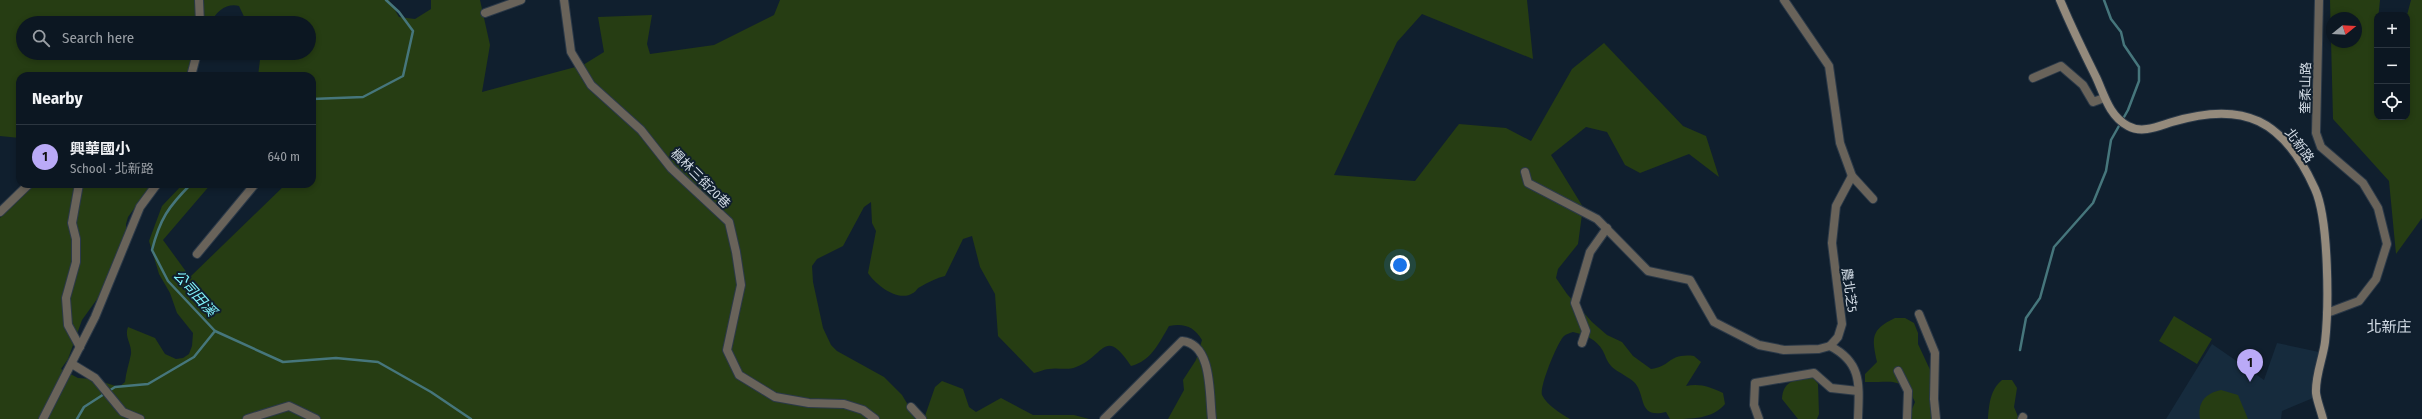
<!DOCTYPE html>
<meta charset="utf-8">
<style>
:root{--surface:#0c1722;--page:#15202a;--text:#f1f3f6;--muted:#9a9fa5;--line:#2c3640;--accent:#baaaf7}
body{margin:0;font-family:"Fira Sans Condensed","Noto Sans TC",sans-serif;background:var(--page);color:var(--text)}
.controls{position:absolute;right:12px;top:12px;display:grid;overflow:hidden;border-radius:8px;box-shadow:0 2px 6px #0003}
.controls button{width:36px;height:36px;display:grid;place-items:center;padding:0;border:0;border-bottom:1px solid var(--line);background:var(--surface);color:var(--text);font:20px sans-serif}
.compass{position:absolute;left:2326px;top:12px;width:36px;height:36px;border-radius:50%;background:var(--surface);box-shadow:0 2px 6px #0003;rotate:72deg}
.you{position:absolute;left:1400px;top:265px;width:14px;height:14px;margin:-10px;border:3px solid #fff;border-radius:50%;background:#1a73e8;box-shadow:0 0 0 6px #1a73e833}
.badge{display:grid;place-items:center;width:26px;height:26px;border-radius:50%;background:var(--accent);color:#111;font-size:13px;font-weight:700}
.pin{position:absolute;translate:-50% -33px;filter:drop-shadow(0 1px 2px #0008)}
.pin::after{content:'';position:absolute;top:21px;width:14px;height:12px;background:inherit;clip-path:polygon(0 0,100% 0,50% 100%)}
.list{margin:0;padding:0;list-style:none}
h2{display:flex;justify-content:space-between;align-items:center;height:52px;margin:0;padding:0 16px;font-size:17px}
h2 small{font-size:13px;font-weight:400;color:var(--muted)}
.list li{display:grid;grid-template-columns:26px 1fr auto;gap:12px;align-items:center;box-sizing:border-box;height:64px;padding:0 16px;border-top:1px solid var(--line)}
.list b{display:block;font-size:15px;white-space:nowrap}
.list p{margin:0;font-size:13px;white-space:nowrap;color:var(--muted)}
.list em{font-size:13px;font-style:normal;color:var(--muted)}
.icon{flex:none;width:22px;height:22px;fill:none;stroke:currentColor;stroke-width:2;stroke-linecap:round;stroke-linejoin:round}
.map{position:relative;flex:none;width:2422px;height:419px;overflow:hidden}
.search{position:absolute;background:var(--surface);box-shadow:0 2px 6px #0003;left:16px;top:16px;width:300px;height:44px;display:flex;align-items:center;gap:10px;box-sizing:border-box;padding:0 14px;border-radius:22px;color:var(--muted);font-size:15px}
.panel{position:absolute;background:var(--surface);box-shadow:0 2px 6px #0003;left:16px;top:72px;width:300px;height:116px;border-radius:12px}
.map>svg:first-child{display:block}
</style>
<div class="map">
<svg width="2422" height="419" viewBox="0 0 2422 419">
<rect width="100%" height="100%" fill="#101f2e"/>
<polygon fill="#162b3d" points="2277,343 2319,352 2312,384 2313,398 2282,411 2281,419 2166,419 2212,344 2264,380"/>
<g fill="#263d13" fill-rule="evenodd">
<path d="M0,0H389L399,17L415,19L431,9V0H480L490,45L482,92L583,65L604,52L598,17L652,15L647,44L650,54L714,45L774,15L780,0H1527L1533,59L1422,14L1397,42L1334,175L1415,181L1459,124L1506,128L1531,141L1572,69L1604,43L1683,126L1706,136L1719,177L1689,154L1640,173L1625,165L1607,132L1586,127L1551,155L1583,207L1578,244L1558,269L1556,278L1567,294L1592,322L1607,335L1622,342L1633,356L1651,369C1671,367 1668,353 1694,356L1701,362L1686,386C1700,383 1710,387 1723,393L1725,404C1712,419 1693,419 1670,419L1666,412C1638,419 1646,396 1635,383C1629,377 1619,373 1612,367C1607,362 1606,357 1603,351C1596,339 1586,335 1573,332C1570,333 1566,334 1564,336C1558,341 1539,387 1542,395C1547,405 1560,413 1570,419H1168L1184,390L1183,380L1196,360L1202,340C1194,327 1185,323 1169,326C1159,343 1151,361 1131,366C1104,325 1104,357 1076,367C1067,371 1058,367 1049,369C1044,369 1039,372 1034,373L998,336L995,294L980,267L972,236L963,239L945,276C937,278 928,282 920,287C917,288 916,292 913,293C898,303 875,284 868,273L876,231L872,223L871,202L864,207L843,246L817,259L812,266L813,282L823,328L831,345L837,351L884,377L902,395L911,410L925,416L935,387L942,381L963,389L969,407L976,412L1001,398L1033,415H1074L1089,419H0V218L26,184H154L147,197L136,206L128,217L126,224V242L105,288L82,320L68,359L61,369L78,378L93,379L119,387L125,382C126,372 129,364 131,354C132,344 124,337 128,327L155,338L165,354L176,359L183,358L189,354L192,346L193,333L177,313L170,293L159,274L149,241L162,206L183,184H211L163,240L190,277L286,184H312V159L314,157L312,76H258L260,60L258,53H309V23H247L239,6C227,3 216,11 211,23H23V53H200L191,76H20V138L0,136Z"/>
<path d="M2330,0H2380L2376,40L2377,117H2407V15L2411,0H2422V218L2396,254L2389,181L2333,119ZM2332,18H2356V42H2332Z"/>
<polygon points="2174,316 2212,339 2197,364 2159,341"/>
<path d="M1895,318H1905L1914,323L1918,333V344L1932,374L1931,411L1934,419H1908L1915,402C1904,375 1888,383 1865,382V374L1877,362C1872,338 1870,330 1895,318Z"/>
<path d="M1812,376L1818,384L1819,414L1817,419H1798L1782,399C1783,380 1797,379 1812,376Z"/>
<path d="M2002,380H2012L2017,388L2014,407L2019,419H1988C1989,405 1990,390 2002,380Z"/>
<path d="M2221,390L2238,395L2248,419H2200C2197,402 2206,393 2221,390Z"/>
</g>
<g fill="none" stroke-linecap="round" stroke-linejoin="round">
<g stroke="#46767c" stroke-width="2.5">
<polyline points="312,99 363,97 403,76 413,31 399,12 386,0"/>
<polyline points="215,331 283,362 336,358 378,362 431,392 471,419"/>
<polyline points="2020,350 2026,318 2040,298 2054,247 2093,203 2106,171 2111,140 2128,110 2139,81 2139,67 2124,45 2121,32 2111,19 2104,0"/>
<path d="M77,419L84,407L115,387L148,384L194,357L215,331L168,281L152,250C160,219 168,207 191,184"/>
</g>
<g stroke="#2b3948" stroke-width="10">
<g id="minor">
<polyline points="199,0 200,23"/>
<polyline points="564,0 571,52 591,85 641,130 671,168 729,222 736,252 741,285 727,350 739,375 775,397 809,403 844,404 863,410 875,419"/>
<polyline points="1784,0 1829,66 1840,143 1852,176 1873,199"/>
<polyline points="485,13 521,0"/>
<polyline points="191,76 197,53"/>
<polyline points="2033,78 2061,66 2083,85 2093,102 2104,98"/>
<polyline points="1525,172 1528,183 1597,219 1648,271 1690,280 1714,322 1759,345 1784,350 1819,349 1830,346 1838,337 1842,324 1832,243 1836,206 1852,176"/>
<polyline points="79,184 72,223 76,239 76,262 66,298 68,325 80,347"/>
<polyline points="0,212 29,184"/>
<polyline points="197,254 255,184"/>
<polyline points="1919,314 1935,353 1934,399 1936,419"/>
<polyline points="1582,343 1586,331 1575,303 1590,252 1607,228"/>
<path d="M1830,346C1863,363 1859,386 1858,419"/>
<polyline points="72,364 95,378 123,412 140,419"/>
<polyline points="1898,371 1908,391 1907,419"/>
<polyline points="911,407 922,419"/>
<polyline points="43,419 95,317 140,207 157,184"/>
<polyline points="247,419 289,406 316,419"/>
<path d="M1104,419L1182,341C1213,344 1209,395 1212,419"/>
<polyline points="1759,419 1754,405 1755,383 1814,373 1831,388 1858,391"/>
<polyline points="2022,419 2023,417"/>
</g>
</g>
<g stroke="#2b3948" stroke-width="10">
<polyline id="tertiary" points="2319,0 2316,133 2321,147 2363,183 2378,208 2387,244 2376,279 2359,301 2327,313"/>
</g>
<g stroke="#2b3948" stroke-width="10">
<path id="secondary" d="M2060,0C2071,26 2083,51 2096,77C2104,94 2109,116 2128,126C2142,134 2159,126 2172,122C2244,100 2284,120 2315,189C2329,220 2329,307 2325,342C2323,358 2315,376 2316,393C2317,401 2321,411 2323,419"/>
</g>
<use href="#minor" stroke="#69635a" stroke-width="8"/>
<use href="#tertiary" stroke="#69635a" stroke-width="8"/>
<use href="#secondary" stroke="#948a7c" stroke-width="8"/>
</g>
<g text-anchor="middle" stroke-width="4" stroke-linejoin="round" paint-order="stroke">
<g font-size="13" fill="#d3dce6" stroke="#101f2e">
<text transform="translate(2305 88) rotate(-89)" y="5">奎柔山路</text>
<text transform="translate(2300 145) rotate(54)" y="5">北新路</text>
<text transform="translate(701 178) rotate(45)" y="5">楓林三街20巷</text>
<text transform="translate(1850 290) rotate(82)" y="5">農北芝5</text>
</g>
<g font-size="14" font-style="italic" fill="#82f5fd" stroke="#101f2e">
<text transform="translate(195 293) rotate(48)" y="5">公司田溪</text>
</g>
<g font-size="15" fill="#d3dce6" stroke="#101f2e">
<text x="2389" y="332">北新庄</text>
</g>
</g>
</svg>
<div class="controls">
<button>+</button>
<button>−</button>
<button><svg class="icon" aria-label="locate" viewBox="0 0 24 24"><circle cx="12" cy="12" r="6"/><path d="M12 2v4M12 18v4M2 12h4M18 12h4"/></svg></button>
</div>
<svg class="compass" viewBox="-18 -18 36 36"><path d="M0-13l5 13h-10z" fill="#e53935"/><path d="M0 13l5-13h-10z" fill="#9a9fa5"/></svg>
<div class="you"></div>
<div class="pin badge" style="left:2250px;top:382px">1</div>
<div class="search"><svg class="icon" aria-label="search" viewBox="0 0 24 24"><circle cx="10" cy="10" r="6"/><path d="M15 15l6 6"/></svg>Search here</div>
<section class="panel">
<h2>Nearby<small></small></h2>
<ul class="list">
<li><span class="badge">1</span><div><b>興華國小</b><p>School · 北新路</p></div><em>640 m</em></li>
</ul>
</section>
</div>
